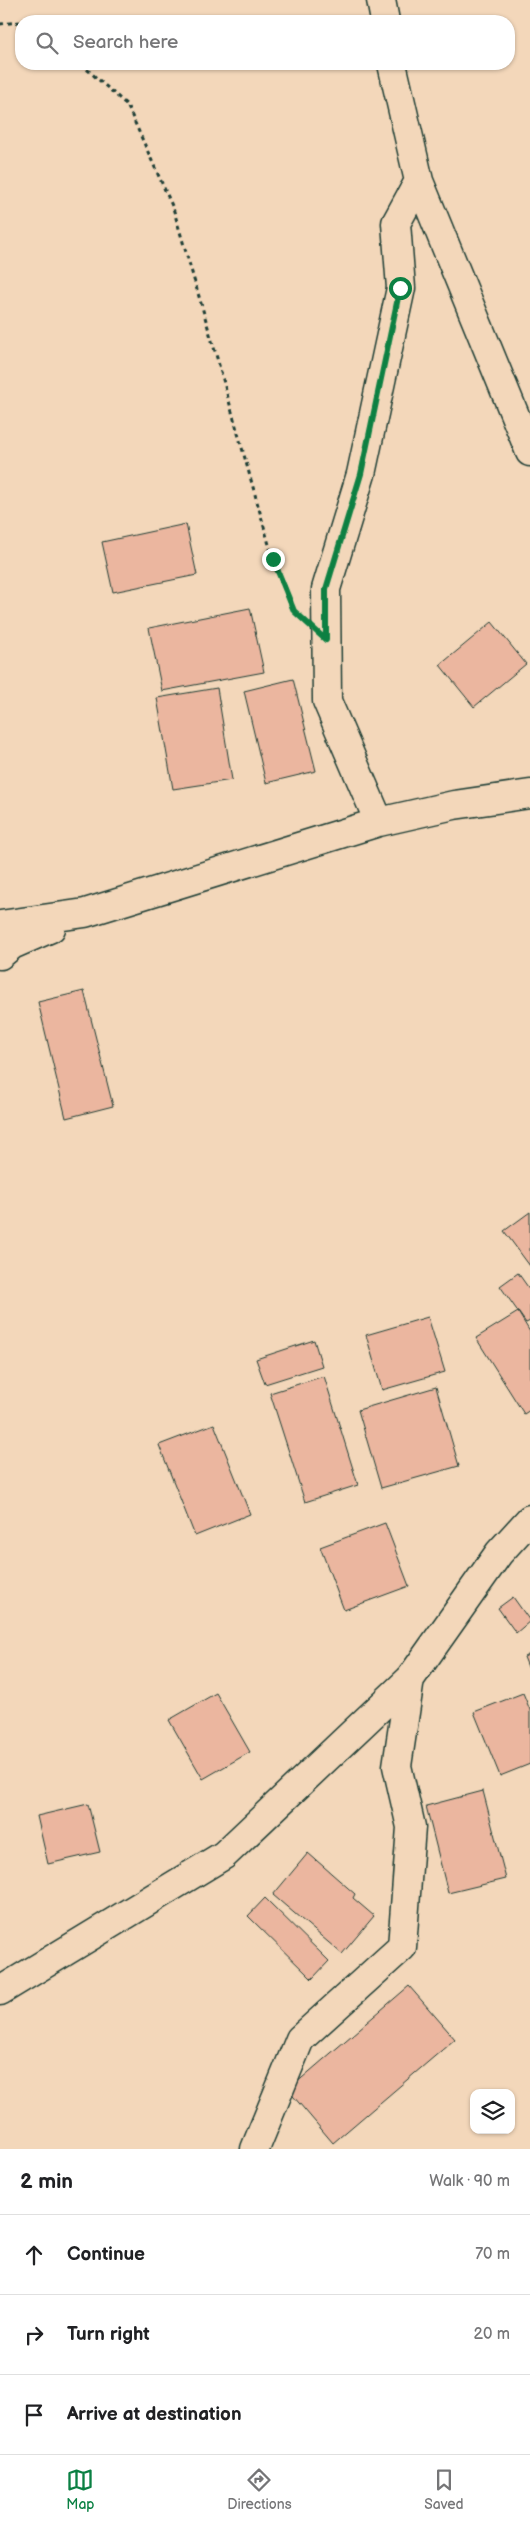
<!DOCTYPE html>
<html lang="en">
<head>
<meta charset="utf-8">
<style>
	:root { --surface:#fff; --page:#f6f6f6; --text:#202124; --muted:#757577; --line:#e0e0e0; --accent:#0b8043 }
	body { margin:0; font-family:"Balsamiq Sans",sans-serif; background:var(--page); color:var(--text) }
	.controls { position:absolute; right:15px; bottom:15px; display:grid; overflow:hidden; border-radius:10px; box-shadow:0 1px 4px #0004 }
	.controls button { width:45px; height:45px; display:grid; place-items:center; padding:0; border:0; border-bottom:1px solid var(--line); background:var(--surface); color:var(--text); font:25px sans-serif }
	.stop { position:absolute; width:15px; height:15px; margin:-11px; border:4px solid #0b8043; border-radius:50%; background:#fff }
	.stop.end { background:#0b8043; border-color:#fff; box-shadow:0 1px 5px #0008 }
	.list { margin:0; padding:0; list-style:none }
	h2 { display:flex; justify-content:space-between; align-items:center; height:65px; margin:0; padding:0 20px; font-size:21px }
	h2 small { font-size:16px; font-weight:400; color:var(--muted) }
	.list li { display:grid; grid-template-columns:32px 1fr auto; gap:15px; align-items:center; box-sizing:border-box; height:80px; padding:0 20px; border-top:1px solid var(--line) }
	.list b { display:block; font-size:19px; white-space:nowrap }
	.list em { font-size:16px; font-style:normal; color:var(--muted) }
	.icon { flex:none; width:28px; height:28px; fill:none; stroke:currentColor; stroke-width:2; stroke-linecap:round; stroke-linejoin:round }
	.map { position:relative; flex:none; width:530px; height:2149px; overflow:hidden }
	.search { position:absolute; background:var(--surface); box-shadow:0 1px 4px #0004; left:15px; right:15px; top:15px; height:55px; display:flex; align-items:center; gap:12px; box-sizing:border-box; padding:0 18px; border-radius:20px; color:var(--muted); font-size:19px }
	.sheet { height:305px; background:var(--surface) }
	nav { display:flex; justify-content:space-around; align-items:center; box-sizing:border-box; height:70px; border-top:1px solid var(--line); background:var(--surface); font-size:14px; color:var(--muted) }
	nav a { display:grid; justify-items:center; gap:2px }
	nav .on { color:var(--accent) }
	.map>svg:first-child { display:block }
</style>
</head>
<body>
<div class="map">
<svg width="530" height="2149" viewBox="0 0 530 2149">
	<rect width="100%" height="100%" fill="#f3d7ba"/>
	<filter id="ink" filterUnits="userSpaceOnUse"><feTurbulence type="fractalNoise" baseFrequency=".02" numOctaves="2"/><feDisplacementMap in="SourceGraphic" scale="10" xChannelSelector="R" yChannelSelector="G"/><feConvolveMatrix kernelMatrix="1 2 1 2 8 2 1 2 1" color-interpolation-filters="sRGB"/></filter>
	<g filter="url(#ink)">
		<path fill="#ebb69f" stroke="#1f3d34" d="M186,524L197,575L113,592L102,542Z
			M250,608L264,672L162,691L149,628Z
			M492,622L526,664L474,707L440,665Z
			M293,679L316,771L266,783L244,691Z
			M217,688L232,780L173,789L157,698Z
			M84,991L113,1106L66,1118L38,1002Z
			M530,1212V1266L504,1231Z
			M518,1273L530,1290V1321L526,1323L500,1286Z
			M518,1312L530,1332V1410L524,1414L476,1338Z
			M428,1317L445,1372L382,1390L366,1335Z
			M314,1340L322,1366L265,1384L256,1359Z
			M324,1376L358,1485L305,1502L270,1393Z
			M436,1387L459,1466L381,1488L358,1410Z
			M214,1424L250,1514L195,1536L159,1445Z
			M385,1523L409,1586L344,1610L320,1547Z
			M513,1597L530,1621L516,1633L498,1608Z
			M530,1654V1672L524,1657Z
			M216,1693L250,1752L203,1779L169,1720Z
			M523,1693L530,1710V1764L500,1776L474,1712Z
			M483,1791L506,1879L448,1893L426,1806Z
			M88,1804L100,1852L48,1864L37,1816Z
			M308,1853L355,1894L353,1898L374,1916L342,1954L273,1895Z
			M265,1898L329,1961L312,1979L248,1916Z
			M409,1986L455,2039L333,2143L288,2090Z"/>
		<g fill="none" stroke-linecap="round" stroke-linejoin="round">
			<defs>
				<path id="minor" d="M381,0L385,21
					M392,64L419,181L530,452
					M379,822L327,701L326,589L361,474L401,288L396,223L419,181
					M0,925L85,913L379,822L454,805L530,794
					M0,955L12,945L51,928
					M0,1991L224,1855L410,1679L499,1553L530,1519
					M255,2149L300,2039L402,1947L411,1827L397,1766L410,1679"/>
			</defs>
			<use href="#minor" stroke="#1f3d34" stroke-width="31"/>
			<path stroke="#1f3d34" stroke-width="3" stroke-dasharray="4 4" stroke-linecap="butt" d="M0,24L21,22
				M81,64L127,105L173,208L217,358L273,559L293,609"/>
			<use href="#minor" stroke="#f3d7ba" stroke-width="28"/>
		</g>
	</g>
	<g fill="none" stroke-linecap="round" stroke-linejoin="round" filter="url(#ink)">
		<path stroke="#0b8043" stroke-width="6" d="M273,559L294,611L326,640V589L361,474L400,288"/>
	</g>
</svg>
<div class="controls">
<button><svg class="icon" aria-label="layers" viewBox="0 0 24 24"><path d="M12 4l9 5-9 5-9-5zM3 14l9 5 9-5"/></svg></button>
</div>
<div class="stop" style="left:400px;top:288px"></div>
<div class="stop end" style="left:273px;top:559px"></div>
<div class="search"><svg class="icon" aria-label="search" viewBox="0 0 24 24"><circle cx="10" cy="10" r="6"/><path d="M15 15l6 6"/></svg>Search here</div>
</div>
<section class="sheet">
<h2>2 min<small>Walk · 90 m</small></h2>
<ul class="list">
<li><svg class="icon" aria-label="ahead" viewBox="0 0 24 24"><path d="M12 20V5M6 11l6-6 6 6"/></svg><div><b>Continue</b></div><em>70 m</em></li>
<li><svg class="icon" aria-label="right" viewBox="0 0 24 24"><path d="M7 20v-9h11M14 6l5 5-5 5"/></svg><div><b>Turn right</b></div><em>20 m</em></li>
<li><svg class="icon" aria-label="arrive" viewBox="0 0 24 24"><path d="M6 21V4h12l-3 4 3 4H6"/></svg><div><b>Arrive at destination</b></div></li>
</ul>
</section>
<nav>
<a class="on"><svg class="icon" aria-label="map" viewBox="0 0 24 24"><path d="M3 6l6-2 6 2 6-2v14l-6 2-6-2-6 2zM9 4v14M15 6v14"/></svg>Map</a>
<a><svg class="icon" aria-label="directions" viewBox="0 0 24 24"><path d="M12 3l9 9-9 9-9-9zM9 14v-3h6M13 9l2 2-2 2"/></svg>Directions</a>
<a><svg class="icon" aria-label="saved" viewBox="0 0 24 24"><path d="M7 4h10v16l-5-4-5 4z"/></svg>Saved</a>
</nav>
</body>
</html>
